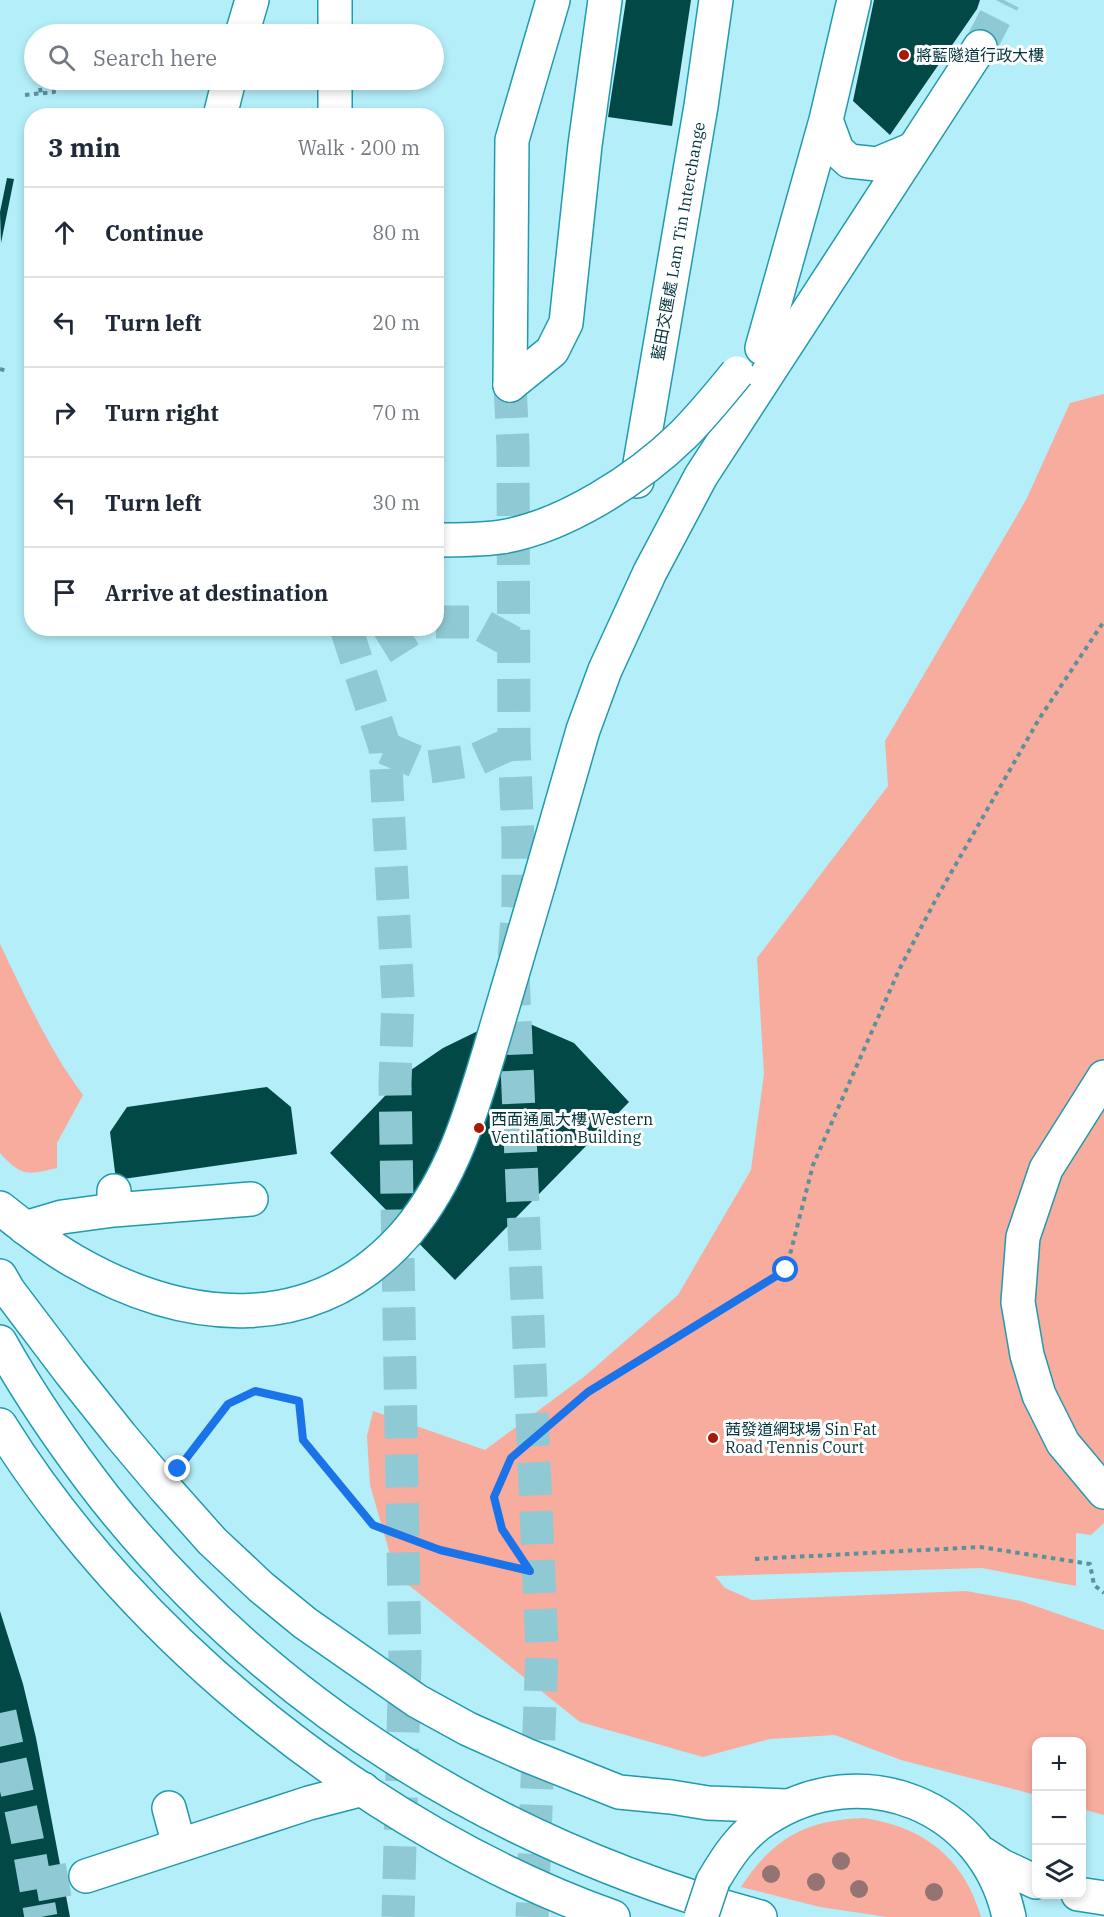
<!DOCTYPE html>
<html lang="en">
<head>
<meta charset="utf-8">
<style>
	:root { --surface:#fff; --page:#f6f6f7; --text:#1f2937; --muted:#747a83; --line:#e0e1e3 }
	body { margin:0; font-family:"IBM Plex Serif","Noto Sans TC",serif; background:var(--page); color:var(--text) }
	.controls { position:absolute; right:18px; bottom:18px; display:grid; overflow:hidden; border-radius:12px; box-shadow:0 3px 9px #0003 }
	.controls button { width:54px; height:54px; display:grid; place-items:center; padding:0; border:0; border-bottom:2px solid var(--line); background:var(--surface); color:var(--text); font:30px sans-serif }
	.stop { position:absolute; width:18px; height:18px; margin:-14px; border:4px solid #1a73e8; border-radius:50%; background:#fff }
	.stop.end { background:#1a73e8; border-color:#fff; box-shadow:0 2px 6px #0008 }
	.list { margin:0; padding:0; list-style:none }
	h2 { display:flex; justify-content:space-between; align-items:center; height:78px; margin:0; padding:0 24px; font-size:26px }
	h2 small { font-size:20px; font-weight:400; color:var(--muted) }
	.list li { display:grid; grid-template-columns:39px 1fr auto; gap:18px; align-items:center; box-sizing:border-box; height:90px; padding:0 24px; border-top:2px solid var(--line) }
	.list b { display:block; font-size:22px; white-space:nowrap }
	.list em { font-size:20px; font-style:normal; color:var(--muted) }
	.icon { flex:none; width:33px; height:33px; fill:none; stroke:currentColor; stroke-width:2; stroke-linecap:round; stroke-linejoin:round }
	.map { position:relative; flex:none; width:1104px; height:1917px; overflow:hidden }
	.search { position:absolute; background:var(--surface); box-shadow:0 3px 9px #0003; left:24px; top:24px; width:420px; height:66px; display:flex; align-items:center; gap:15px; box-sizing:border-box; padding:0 21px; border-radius:33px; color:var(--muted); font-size:22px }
	.panel { position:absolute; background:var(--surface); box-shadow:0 3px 9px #0003; left:24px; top:108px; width:420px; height:528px; border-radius:24px }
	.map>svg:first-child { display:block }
</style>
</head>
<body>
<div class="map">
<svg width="1104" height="1917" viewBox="0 0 1104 1917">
	<rect width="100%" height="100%" fill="#b3eef9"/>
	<path fill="#f7ac9e" d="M1104,394V1523L1091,1535L1076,1533V1586L982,1568L715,1576L725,1588L752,1600L966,1591L1021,1601L1104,1630V1815L1082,1809V1742H1036V1795L901,1760L835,1735L770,1739L703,1757L580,1722L396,1575L370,1485L367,1436L373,1411L485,1450L585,1376L678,1295L751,1170L764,1074L757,958L888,786L885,741L1026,500L1070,403Z
		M0,944C25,996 48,1048 83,1095L57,1143V1168C27,1175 22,1177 0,1153Z
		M864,1818C924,1827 964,1858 981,1917H887L820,1907L741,1887C773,1838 806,1820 864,1818Z"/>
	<path fill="#024846" d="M626,0H691L672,126L608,117Z
		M874,0H980L977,9L890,135L853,101Z
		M7,178L14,179L1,243L0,212Z
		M530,1024L574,1043L629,1102L455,1280L330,1153L408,1072L443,1048L484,1028Z
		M267,1087L291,1107L297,1154L116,1180L110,1132L127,1107Z
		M0,1611L23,1684L36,1738L70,1917H0Z"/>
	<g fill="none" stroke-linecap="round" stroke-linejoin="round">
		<path stroke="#8fc9d3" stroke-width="33" stroke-dasharray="33 16" stroke-linecap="butt" d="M436,622H476L514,643
			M382,648L414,628
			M385,748L429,767L475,760L514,742
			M36,1885L86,1876"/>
		<path stroke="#8fc9d3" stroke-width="33" stroke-dasharray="33 16" stroke-linecap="butt" d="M980,47L1004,0
			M510,385L513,446L514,742L518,839V904L513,973L542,1650L532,1917
			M346,628L385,748L398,998L395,1084L405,1662L398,1917
			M0,1713L27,1838L41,1917"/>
		<defs>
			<path id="minor" d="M826,120L837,150L849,161L877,164L913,149
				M762,348L826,120L854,0
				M510,385L552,351L566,323L585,145L605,0
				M637,481L701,106L716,0
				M1104,1077L1046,1169L1023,1237L1018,1302L1027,1355L1039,1395L1063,1443L1104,1492
				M114,1210L251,1199
				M25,1228L62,1217L114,1210V1191
				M169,1808L179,1845
				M86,1876L309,1803L363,1789"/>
			<path id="major" d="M982,1853L1002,1866L1036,1882
				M713,1881C727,1857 742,1834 766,1819C862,1756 985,1805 1009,1917
				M1078,1894L1104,1898"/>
			<path id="highway" d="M335,0V34
				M242,34L252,0
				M220,116L229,80
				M335,116V80
				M510,385L512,140L553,0
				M539,883L583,730L605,670L650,572L701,476L980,47
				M0,1208C24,1227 48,1246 74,1261C187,1326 316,1338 408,1231
				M0,1276L8,1290L70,1372L121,1436L164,1487L212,1541L261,1587L305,1623L417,1701L468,1729L526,1755L619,1792L671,1797L708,1803L787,1806
				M0,1342C30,1396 66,1448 104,1497C272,1708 501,1847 760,1917
				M0,1425C134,1641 374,1832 613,1917"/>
		</defs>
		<use href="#minor" stroke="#219aae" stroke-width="36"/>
		<use href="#major" stroke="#219aae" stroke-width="36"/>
		<use href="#highway" stroke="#219aae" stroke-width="36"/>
		<path stroke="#5a919b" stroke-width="4" stroke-dasharray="4.5 4.5" stroke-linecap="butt" d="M40,88L41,94
			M25,95L54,92L52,80
			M0,369L6,371
			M184,1462L228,1404L255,1391L299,1401L303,1440L373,1525L439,1550L529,1571
			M755,1559L980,1547L1090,1564L1094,1585L1104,1593
			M530,1571L502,1529L494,1497L511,1458L588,1392L786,1270L813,1165L899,970L936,899L1039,719L1104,621"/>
		<use href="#minor" stroke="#fff" stroke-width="33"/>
		<use href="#major" stroke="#fff" stroke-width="33"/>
		<use href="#highway" stroke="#fff" stroke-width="33"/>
		<defs>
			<path id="major-bridge" d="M701,1917L713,1881"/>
			<path id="highway-bridge" d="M436,540C458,540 479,540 501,537C564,527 638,479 683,435C702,416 720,394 737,373
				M408,1231C455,1174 473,1106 494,1036C509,985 524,934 539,883"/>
		</defs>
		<use href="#major-bridge" stroke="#219aae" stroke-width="36" stroke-linecap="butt"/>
		<use href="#highway-bridge" stroke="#219aae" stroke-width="36" stroke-linecap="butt"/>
		<use href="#major-bridge" stroke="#fff" stroke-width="33"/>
		<use href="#highway-bridge" stroke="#fff" stroke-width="33"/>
	</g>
	<g fill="#937472">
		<circle cx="841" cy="1861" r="9"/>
		<circle cx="771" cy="1874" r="9"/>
		<circle cx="816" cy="1882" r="9"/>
		<circle cx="859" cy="1889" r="9"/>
		<circle cx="934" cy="1892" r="9"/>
	</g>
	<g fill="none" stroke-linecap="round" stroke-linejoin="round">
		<path stroke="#1a73e8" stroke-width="8" d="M178,1469L228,1404L255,1391L299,1401L303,1440L373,1525L440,1550L530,1571L502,1529L494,1497L511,1458L588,1392L786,1270"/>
	</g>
	<g fill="#a91802" stroke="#fff" stroke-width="2">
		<circle cx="904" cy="55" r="6"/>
		<circle cx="479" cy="1128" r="6"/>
		<circle cx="713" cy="1438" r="6"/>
	</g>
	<g text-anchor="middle" stroke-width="6" stroke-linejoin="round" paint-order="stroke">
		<g font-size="16" fill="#00333b" stroke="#fff" text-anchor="start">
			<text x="916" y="61">將藍隧道行政大樓</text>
			<text x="491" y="1125">西面通風大樓 Western<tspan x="491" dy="18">Ventilation Building</tspan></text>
			<text x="725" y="1435">茜發道網球場 Sin Fat<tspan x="725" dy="18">Road Tennis Court</tspan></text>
		</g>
		<g font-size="16" fill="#00333b" stroke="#fff">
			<text transform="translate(678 241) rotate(-80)" y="6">藍田交匯處 Lam Tin Interchange</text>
		</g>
	</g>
</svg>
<div class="controls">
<button>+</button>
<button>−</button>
<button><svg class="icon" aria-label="layers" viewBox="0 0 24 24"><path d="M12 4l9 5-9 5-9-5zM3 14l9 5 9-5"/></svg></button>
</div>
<div class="stop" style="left:786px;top:1270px"></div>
<div class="stop end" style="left:178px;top:1469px"></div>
<div class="search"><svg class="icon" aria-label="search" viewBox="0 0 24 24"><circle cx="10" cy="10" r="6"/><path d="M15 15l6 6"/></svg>Search here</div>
<section class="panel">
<h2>3 min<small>Walk · 200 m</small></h2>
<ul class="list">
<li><svg class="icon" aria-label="ahead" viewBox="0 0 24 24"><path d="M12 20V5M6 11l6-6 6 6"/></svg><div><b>Continue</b></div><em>80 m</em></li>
<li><svg class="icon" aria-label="left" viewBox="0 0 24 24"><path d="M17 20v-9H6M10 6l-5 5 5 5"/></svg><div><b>Turn left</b></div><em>20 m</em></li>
<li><svg class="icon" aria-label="right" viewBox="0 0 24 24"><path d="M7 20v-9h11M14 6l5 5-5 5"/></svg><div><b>Turn right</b></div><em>70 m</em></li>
<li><svg class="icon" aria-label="left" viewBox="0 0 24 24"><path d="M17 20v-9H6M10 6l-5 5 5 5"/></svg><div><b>Turn left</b></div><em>30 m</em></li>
<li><svg class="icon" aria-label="arrive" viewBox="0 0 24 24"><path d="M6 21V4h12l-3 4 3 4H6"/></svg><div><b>Arrive at destination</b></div></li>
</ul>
</section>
</div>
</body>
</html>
